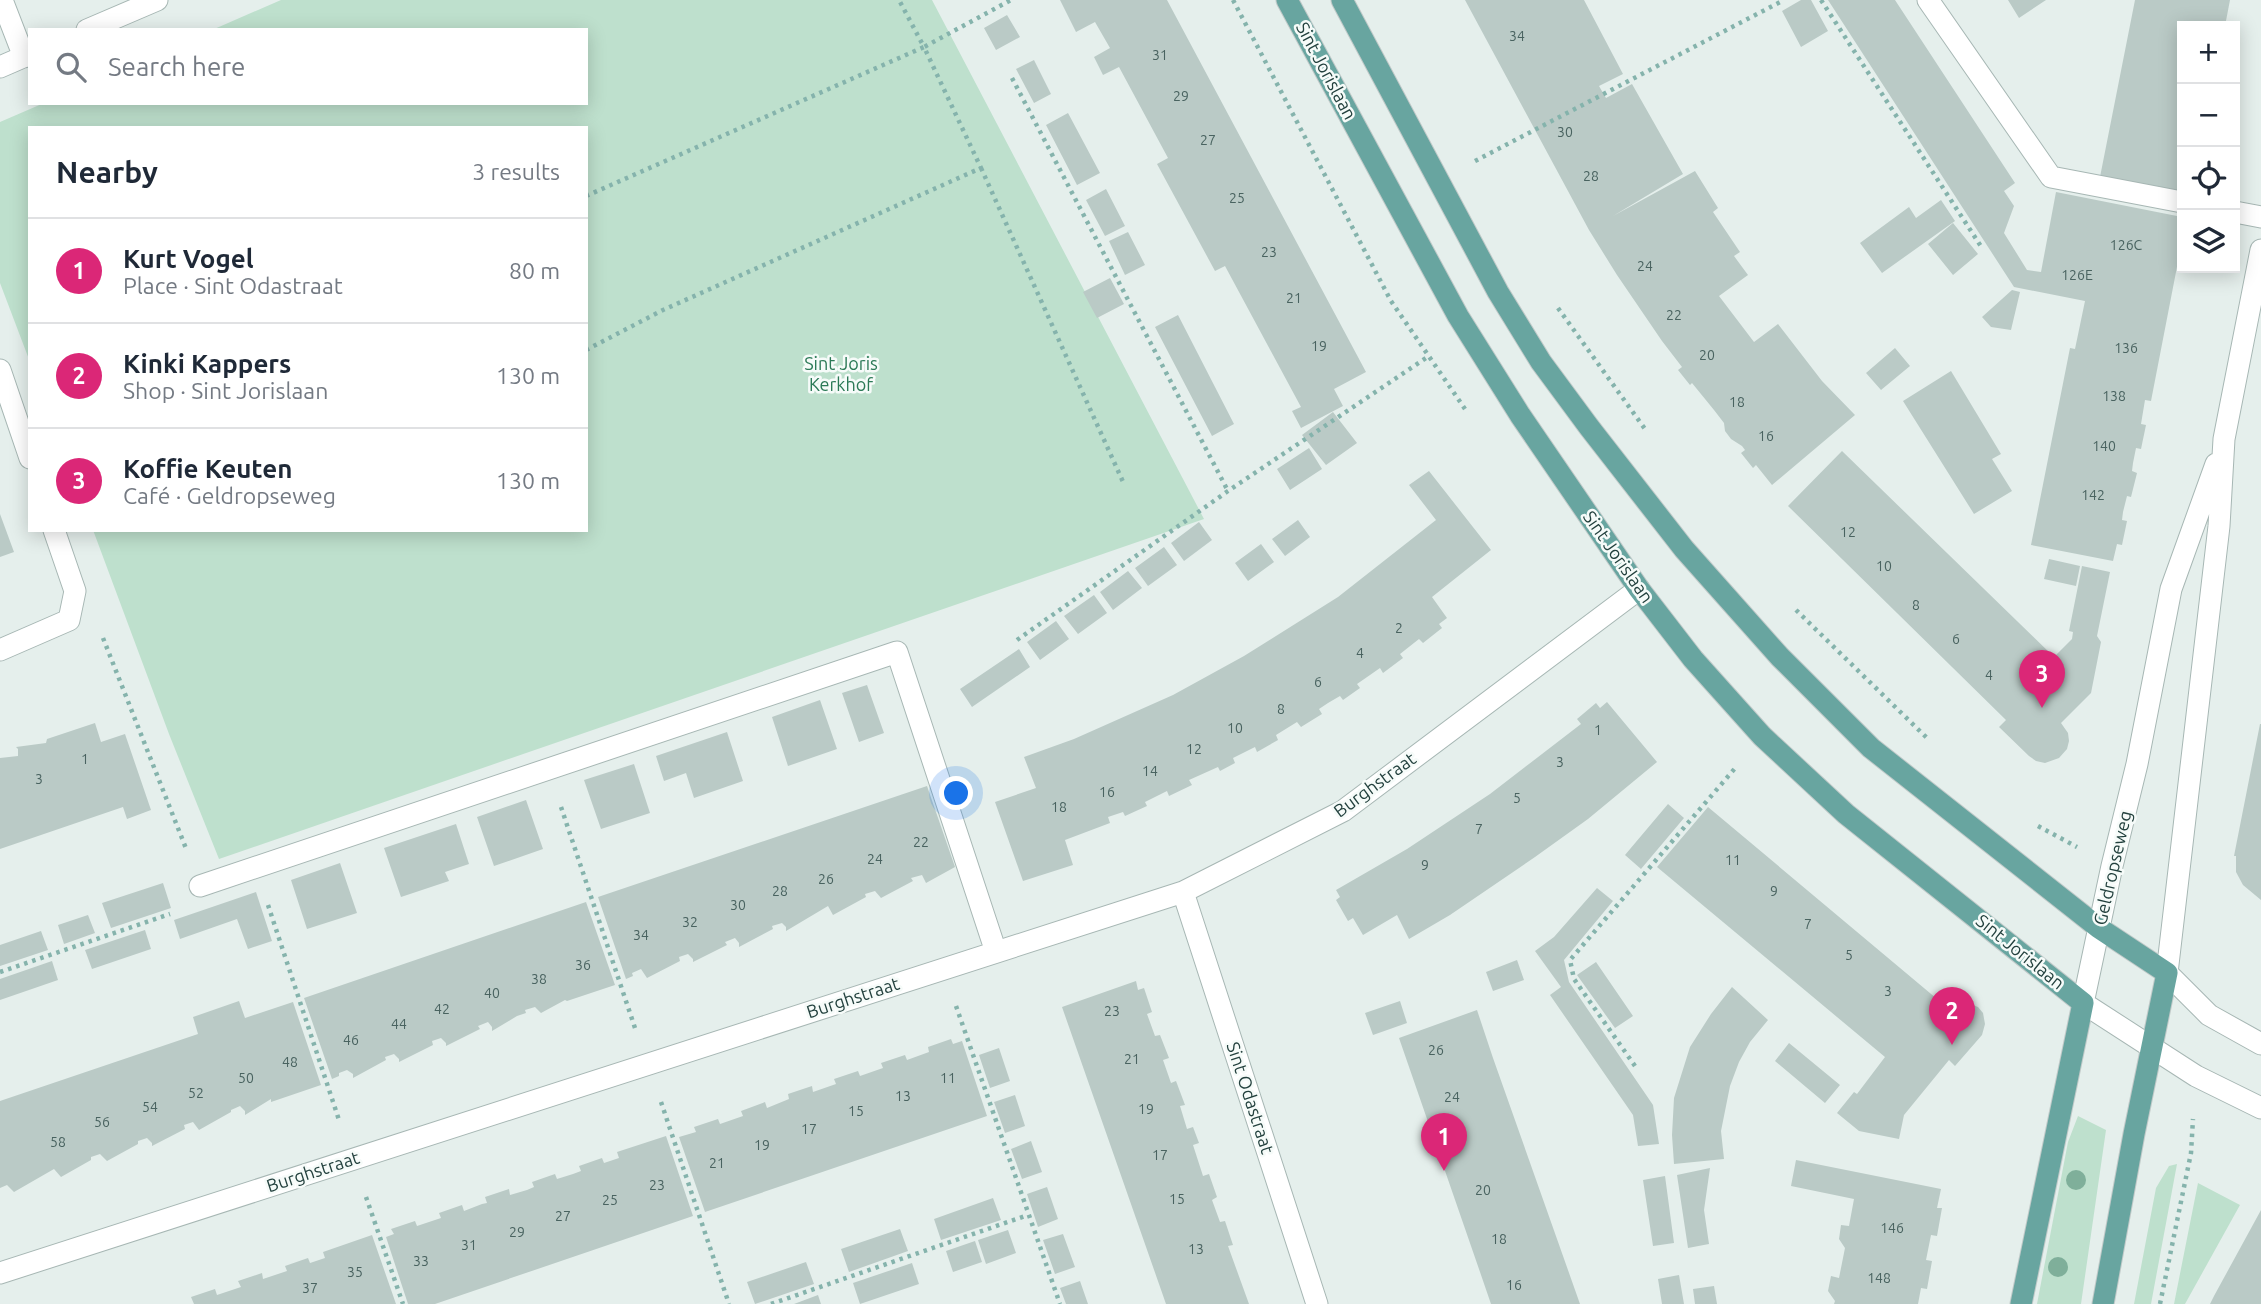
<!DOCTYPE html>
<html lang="en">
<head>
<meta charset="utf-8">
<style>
	:root { --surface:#fff; --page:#f6f6f7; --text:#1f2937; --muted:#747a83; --line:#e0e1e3; --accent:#db2777 }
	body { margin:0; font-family:Ubuntu,sans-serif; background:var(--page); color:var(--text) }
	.controls { position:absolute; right:21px; top:21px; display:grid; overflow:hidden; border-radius:0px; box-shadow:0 4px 18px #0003 }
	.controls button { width:63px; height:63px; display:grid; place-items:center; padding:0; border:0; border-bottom:2px solid var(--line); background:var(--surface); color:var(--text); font:35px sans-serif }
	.you { position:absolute; left:957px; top:794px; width:24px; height:24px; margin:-18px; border:5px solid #fff; border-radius:50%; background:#1a73e8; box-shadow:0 0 0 10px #1a73e833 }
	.badge { display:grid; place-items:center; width:46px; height:46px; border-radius:50%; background:var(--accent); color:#fff; font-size:23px; font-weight:700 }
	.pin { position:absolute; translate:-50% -58px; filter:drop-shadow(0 2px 4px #0008) }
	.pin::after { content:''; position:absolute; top:37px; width:24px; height:21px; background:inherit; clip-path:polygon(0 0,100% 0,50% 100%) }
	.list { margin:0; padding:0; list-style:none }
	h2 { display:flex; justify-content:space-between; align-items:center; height:91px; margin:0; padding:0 28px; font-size:30px }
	h2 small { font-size:23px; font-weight:400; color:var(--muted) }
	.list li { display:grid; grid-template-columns:46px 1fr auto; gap:21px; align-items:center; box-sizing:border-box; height:105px; padding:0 28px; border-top:2px solid var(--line) }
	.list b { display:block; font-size:26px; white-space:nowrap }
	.list p { margin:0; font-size:23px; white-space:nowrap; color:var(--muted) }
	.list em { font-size:23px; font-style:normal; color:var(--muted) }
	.icon { flex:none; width:38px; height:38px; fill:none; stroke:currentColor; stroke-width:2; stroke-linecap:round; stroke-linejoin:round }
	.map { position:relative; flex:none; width:2261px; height:1304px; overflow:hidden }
	.search { position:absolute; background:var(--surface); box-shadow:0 4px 18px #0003; left:28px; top:28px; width:560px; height:77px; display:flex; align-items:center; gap:18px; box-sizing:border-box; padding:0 24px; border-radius:0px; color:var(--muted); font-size:26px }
	.panel { position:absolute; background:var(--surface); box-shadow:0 4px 18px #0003; left:28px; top:126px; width:560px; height:406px; border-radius:0px }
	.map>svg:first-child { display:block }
</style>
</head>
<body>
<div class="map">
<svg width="2261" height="1304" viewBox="0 0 2261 1304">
	<rect width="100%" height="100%" fill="#e5efec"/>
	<path fill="#bee0cd" d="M281,0H932L1204,519L219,859L169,734L93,530H586V128H30V362L0,283V122L44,103H586V30H212Z
		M2078,1116L2106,1130L2081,1304H2037L2068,1142Z
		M2177,1164L2151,1304H2134L2156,1188L2169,1166Z
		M2198,1183L2240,1205L2185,1304H2174Z"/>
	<path fill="#bacac6" d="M1060,0H1167L1366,372L1334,389L1343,406L1301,428L1292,411L1301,407L1225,266L1215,271L1157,164L1168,158L1119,67L1103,75L1094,57L1110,48L1095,22L1076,32Z
		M1465,0H1584L1623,74L1599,86L1606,98L1632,84L1683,174L1613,216L1695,171L1718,208L1713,212L1740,252L1734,256L1748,275L1719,296L1754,342L1778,324L1822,381L1855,415L1772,485L1756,465L1753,468L1741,453L1745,450L1742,446L1731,439L1725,431L1724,423L1714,410L1692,383L1690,385L1678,370L1682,367L1662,341L1617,275L1589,230Z
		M1801,0H1811L1828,31L1801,47L1782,11Z
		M1828,0H1895L2015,183L2004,191L2014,206L2004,233L2027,270L2041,272L2056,192L2182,217V241L2151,401L2145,400L2141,424L2146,425L2141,449L2136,448L2133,463L2132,471L2137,473L2131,497L2127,496L2123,512L2122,520L2127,521L2122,545L2117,544L2113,561L2031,545L2070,348L2075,349L2085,301L2014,287Z
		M2008,0H2046L2019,18Z
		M2135,0H2230L2225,26H2182V193L2100,177Z
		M1007,15L1020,37L996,50L984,28Z
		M1034,60L1051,94L1034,103L1016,69Z
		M1068,113L1100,173L1077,185L1046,125Z
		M1106,189L1125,226L1105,236L1086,200Z
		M1941,200L1955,221L1882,273L1860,243L1909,207L1916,218Z
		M1953,223L1978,254L1953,275L1928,244Z
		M1128,232L1145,265L1125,275L1109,241Z
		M1110,278L1124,304L1097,318L1083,292Z
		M2012,290L2020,292L2011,330L1991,327L1982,317Z
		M1178,315L1234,424L1212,436L1155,327Z
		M1895,348L1910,366L1881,390L1866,373Z
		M1951,371L2001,454L1992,459L2012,491L1974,514L1903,401Z
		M1333,412L1357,443L1326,465L1302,435Z
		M1309,448L1322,469L1290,490L1277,469Z
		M1842,451L2054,657L2072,639L2073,632L2069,631L2082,566L2110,572L2097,636L2101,642L2091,693L2061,723L2068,733L2069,741L2067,749L2059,758L2045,763L2036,761L2029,756L1999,727L2006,720L1788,506Z
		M1429,471L1491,550L1432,597L1447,618L1439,624L1442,628L1423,643L1419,639L1400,654L1403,658L1383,673L1380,668L1370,675L1357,684L1360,688L1343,700L1340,696L1328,703L1319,709L1322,714L1301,727L1297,722L1276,735L1278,740L1257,752L1255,747L1233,758L1235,763L1220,771L1218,767L1189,780L1192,785L1169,796L1167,791L1145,802L1147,806L1125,816L1123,812L1108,817L1110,823L1065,840L1073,865L1023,881L995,802L1036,788L1024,757L1074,739L1173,695L1244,656L1338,597L1436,520L1409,485Z
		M0,514L14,552L0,557Z
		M1298,520L1310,537L1285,556L1272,539Z
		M1199,522L1212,540L1184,561L1171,543Z
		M1261,544L1274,562L1248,581L1235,563Z
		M1164,547L1177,565L1148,586L1135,568Z
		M2049,559L2080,566L2076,586L2044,579Z
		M1128,571L1142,588L1113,610L1100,592Z
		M1094,595L1107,613L1078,634L1064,616Z
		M1056,621L1069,639L1040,660L1027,642Z
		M1019,649L1030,667L972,707L960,689Z
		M867,685L884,733L859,742L842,693Z
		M820,700L837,749L788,766L772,717Z
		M1607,702L1657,762L1588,819L1535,857L1450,915L1409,939L1397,915L1363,935L1353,918L1348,921L1336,900L1340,897L1336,890L1407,849L1490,794L1581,724L1577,719L1596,703L1600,708Z
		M95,723L101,742L125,734L151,810L127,819L123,807L0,849V758L18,756V749L16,747L46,743L47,739Z
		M2260,724H2261V900L2243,885L2236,872V856H2234Z
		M727,732L743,781L694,798L686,773L664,781L656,756Z
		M634,764L650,813L601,829L584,780Z
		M927,786L955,867L926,883L922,875L911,878L913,881L881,898L875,891L865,894L866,897L833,915L828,906L786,931V927L782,923L772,926L773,929L739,947V943L735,938L725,942L727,945L693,962V959L688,954L679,957L680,961L647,978L641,969L632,973L633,976L626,979L598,897Z
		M526,800L543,849L494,866L477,817Z
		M1668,804L1684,818L1641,869L1625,855Z
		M1708,807L1949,1009L1955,1004L1967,1003L1978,1007L1983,1013L1985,1024L1982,1035L1955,1066L1949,1060L1904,1115L1899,1139L1859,1131L1837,1113L1854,1092L1857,1094L1885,1057L1657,867Z
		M456,824L469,864L445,872L449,881L401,897L384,848Z
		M340,863L357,913L307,929L291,880Z
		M163,883L171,908L111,928L102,903Z
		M1597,888L1613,901L1564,960L1569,982L1653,1105L1659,1144L1638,1146L1633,1115L1550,995L1561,987L1535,951L1554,937Z
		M256,892L272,941L248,949L237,919L180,939L174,920Z
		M586,902L615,985L567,1001L565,1000L541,1013L535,1007L525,1010L526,1013L517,1016L492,1031V1027L488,1022L478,1026L480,1029L446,1046V1043L441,1038L432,1041L433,1045L399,1062V1059L394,1054L385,1057L386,1060L353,1078V1074L347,1070L339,1073V1076L332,1079L304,998Z
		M88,915L95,933L64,944L58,925Z
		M145,930L151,949L92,969L85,950Z
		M41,931L48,950L0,966V945Z
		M1517,960L1524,980L1493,991L1486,972Z
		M52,961L58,980L0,1000V979Z
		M1596,962L1633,1016L1615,1028L1577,975Z
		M1136,981L1138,990L1144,988L1152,1012L1147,1014L1155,1036L1160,1035L1169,1058L1163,1060L1171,1083L1176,1081L1185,1105L1180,1106L1187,1129L1193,1127L1199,1143L1193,1145L1203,1176L1209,1174L1217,1197L1212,1200L1220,1222L1225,1221L1233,1245L1228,1246L1249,1304H1166L1062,1007Z
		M1732,987L1768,1020L1750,1042L1739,1062L1730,1086L1721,1131L1724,1159L1674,1164L1672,1135L1674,1098L1690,1047L1711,1014Z
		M239,1001L245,1018L293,1002L321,1085L274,1101L271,1102V1099L245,1115V1111L240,1106L231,1110V1112L199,1130L193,1122L184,1125L185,1129L152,1146V1143L147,1138L138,1141V1144L107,1161L100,1154L91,1157V1160L61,1177L54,1169L14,1192L7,1185L0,1188V1101L198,1034L193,1017Z
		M1400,1001L1407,1023L1373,1035L1365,1013Z
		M1477,1010L1493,1058L1580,1304H1491L1480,1272L1399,1038Z
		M951,1039L953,1044L962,1041L987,1116L705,1212L679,1137L696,1132L694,1127L718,1119L720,1124L743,1116L741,1111L765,1102L767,1108L789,1099L788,1094L812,1086L813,1092L836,1084L834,1079L858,1071L860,1076L883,1068L881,1063L905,1055L907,1060L929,1052L928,1047Z
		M1789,1043L1840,1085L1825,1103L1775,1061Z
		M999,1048L1010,1081L990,1088L979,1055Z
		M1015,1095L1025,1126L1005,1133L994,1102Z
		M666,1136L693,1216L435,1304H408L386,1237L394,1234L391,1229L415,1221L417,1226L441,1218L439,1213L462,1205L464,1211L482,1204L487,1203L485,1197L509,1189L510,1195L527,1190L534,1187L532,1182L555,1174L557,1179L573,1174L581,1171L579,1166L602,1158L604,1163L619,1158L617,1152Z
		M1031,1141L1042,1172L1022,1179L1011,1149Z
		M1796,1160L1941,1189L1937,1208H1942L1937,1236L1931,1235L1926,1260L1932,1261L1927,1289L1921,1288L1918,1304H1834L1835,1301L1828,1291L1831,1276L1839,1278L1845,1248L1839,1239L1841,1225L1849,1226L1854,1199L1791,1186Z
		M1710,1168L1704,1210L1709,1244L1688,1248L1677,1175Z
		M1665,1176L1674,1243L1653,1246L1643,1180Z
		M1047,1187L1058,1219L1038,1227L1027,1194Z
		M993,1198L1001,1220L941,1240L934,1219Z
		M2261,1210V1304H2210L2214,1296Z
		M900,1229L908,1251L849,1272L841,1249Z
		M1008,1230L1016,1253L986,1264L978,1240Z
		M1063,1234L1075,1267L1055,1274L1043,1240Z
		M372,1235L396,1304H194L191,1297L215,1289L217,1295L241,1287L238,1281L262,1273L263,1279L287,1271L285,1266L308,1258L310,1263L325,1258L323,1252Z
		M975,1241L982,1262L953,1272L946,1251Z
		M806,1262L814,1284L755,1304L747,1282Z
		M912,1263L919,1284L860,1304L853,1283Z
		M1679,1275L1684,1304H1662L1658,1279Z
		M1080,1281L1088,1304H1066L1060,1288Z
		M1714,1286L1717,1304H1695L1693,1289Z
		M818,1295L821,1304H794Z"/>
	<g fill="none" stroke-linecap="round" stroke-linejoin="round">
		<defs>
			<path id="minor" d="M2,0L24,57
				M1928,0L2051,177L2182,202
				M87,30L157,0
				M0,67L30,54
				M2235,212L2261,217
				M2261,250L2224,439L2219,526L2167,973L2209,1015L2261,1044
				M0,370L30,458
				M2216,464L2171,589L2137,764L2112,866L2083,1003L2196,1076L2261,1108
				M0,650L69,620L75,591L54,530
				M200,886L897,652L996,952
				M1183,892L1317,1304
				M0,1273L1183,892L1343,811L1639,589"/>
			<path id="major" d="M1287,0L1458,316L1520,415L1639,589L1693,659L1762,736L1846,814L2083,1003L2021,1304
				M1342,0L1498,292L1541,362L1589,427L1684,549L1780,657L1871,748L2099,928L2167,973L2134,1134L2103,1304"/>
		</defs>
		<use href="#minor" stroke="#a7b7b4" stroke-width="23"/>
		<use href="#major" stroke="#c1cac9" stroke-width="23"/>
		<path stroke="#85b3ac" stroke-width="4.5" stroke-dasharray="3.5 5" stroke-linecap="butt" d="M1233,0L1391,301L1465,409
			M1821,0L1982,248
			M1012,78L1228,491
			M1475,161L1784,0
			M981,168L1124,484
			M586,196L924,47L899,0
			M1558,308L1645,429
			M586,350L663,310L981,168L924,47L1011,0
			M1796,610L1927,738
			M103,638L187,851
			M1017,640L1228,491L1429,356
			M561,807L635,1028
			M2038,826L2077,847
			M268,905L340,1123
			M0,972L170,914
			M956,1006L1060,1304
			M1635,1066L1574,979L1570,960L1737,766
			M661,1102L729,1304
			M366,1197L403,1304
			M771,1304L1028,1215
			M2160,1304L2191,1153L2193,1119"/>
		<use href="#minor" stroke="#fff" stroke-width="21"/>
		<use href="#major" stroke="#68a5a0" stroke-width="21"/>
	</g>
	<g fill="#7faf9a">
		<circle cx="2076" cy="1180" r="10"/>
		<circle cx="2058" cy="1267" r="10"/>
	</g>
	<g text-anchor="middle" stroke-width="5" stroke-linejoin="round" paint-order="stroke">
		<g font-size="14" fill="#496360">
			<text x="1517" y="41">34</text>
			<text x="1160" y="60">31</text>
			<text x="1181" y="101">29</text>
			<text x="1565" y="137">30</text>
			<text x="1208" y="145">27</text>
			<text x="1591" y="181">28</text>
			<text x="1237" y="203">25</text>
			<text x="2126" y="250">126C</text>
			<text x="1269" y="257">23</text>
			<text x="1645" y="271">24</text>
			<text x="2077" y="280">126E</text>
			<text x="1294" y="303">21</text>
			<text x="1674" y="320">22</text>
			<text x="1319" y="351">19</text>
			<text x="2126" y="353">136</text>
			<text x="1707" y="360">20</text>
			<text x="2114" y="401">138</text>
			<text x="1737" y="407">18</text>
			<text x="1766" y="441">16</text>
			<text x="2104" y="451">140</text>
			<text x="2093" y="500">142</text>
			<text x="1848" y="537">12</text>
			<text x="1884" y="571">10</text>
			<text x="1916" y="610">8</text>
			<text x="1399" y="633">2</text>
			<text x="1956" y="644">6</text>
			<text x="1360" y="658">4</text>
			<text x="1989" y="680">4</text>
			<text x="1318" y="687">6</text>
			<text x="1281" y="714">8</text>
			<text x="1235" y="733">10</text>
			<text x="1598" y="735">1</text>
			<text x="1194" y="754">12</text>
			<text x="85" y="764">1</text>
			<text x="1560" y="767">3</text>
			<text x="1150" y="776">14</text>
			<text x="39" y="784">3</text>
			<text x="1107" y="797">16</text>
			<text x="1517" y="803">5</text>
			<text x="1059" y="812">18</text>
			<text x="1479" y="834">7</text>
			<text x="921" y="847">22</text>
			<text x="875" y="864">24</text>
			<text x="1733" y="865">11</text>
			<text x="1425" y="870">9</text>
			<text x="826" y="884">26</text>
			<text x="780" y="896">28</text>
			<text x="1774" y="896">9</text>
			<text x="738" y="910">30</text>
			<text x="690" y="927">32</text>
			<text x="1808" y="929">7</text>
			<text x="641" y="940">34</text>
			<text x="1849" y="960">5</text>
			<text x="583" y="970">36</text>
			<text x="539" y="984">38</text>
			<text x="1888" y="996">3</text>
			<text x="492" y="998">40</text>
			<text x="442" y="1014">42</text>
			<text x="1112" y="1016">23</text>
			<text x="399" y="1029">44</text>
			<text x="351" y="1045">46</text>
			<text x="1436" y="1055">26</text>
			<text x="1132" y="1064">21</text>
			<text x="290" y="1067">48</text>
			<text x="246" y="1083">50</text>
			<text x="948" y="1083">11</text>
			<text x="196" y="1098">52</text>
			<text x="903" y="1101">13</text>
			<text x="1452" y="1102">24</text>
			<text x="150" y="1112">54</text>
			<text x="1146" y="1114">19</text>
			<text x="856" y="1116">15</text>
			<text x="102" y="1127">56</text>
			<text x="809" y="1134">17</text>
			<text x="58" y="1147">58</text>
			<text x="762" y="1150">19</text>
			<text x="1160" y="1160">17</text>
			<text x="717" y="1168">21</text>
			<text x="657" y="1190">23</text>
			<text x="1483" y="1195">20</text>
			<text x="1177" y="1204">15</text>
			<text x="610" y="1205">25</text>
			<text x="563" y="1221">27</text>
			<text x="1892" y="1233">146</text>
			<text x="517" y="1237">29</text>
			<text x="1499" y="1244">18</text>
			<text x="469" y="1250">31</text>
			<text x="1196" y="1254">13</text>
			<text x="421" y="1266">33</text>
			<text x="355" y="1277">35</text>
			<text x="1879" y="1283">148</text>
			<text x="1514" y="1290">16</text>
			<text x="310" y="1293">37</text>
		</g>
		<g font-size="18" fill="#23413e" stroke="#f6fbf9">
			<text transform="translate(1326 71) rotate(62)" y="6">Sint Jorislaan</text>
			<text transform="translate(1618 557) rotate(55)" y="6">Sint Jorislaan</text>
			<text transform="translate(1375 785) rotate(-36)" y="6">Burghstraat</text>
			<text transform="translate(2113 868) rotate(-77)" y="6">Geldropseweg</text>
			<text transform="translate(2020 952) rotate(39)" y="6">Sint Jorislaan</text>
			<text transform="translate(853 998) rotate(-18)" y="6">Burghstraat</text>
			<text transform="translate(1250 1098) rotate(72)" y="6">Sint Odastraat</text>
			<text transform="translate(313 1172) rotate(-18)" y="6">Burghstraat</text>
		</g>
		<g font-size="18" fill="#2c7a57" stroke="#f6fbf9">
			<text x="841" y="370">Sint Joris<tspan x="841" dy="21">Kerkhof</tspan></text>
		</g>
	</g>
</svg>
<div class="controls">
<button>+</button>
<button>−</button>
<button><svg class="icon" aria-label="locate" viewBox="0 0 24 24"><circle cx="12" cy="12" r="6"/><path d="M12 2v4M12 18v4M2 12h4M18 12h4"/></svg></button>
<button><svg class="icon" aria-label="layers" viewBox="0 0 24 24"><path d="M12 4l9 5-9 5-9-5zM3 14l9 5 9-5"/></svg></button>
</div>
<div class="you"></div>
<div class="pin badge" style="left:1444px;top:1171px">1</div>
<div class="pin badge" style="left:1952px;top:1045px">2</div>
<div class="pin badge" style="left:2042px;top:708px">3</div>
<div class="search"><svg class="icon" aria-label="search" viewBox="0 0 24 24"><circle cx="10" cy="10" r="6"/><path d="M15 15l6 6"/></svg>Search here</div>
<section class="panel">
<h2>Nearby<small>3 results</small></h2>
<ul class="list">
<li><span class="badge">1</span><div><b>Kurt Vogel</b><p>Place · Sint Odastraat</p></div><em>80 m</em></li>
<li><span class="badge">2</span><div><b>Kinki Kappers</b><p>Shop · Sint Jorislaan</p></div><em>130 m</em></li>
<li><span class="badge">3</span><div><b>Koffie Keuten</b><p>Café · Geldropseweg</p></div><em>130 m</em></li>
</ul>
</section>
</div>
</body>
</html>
